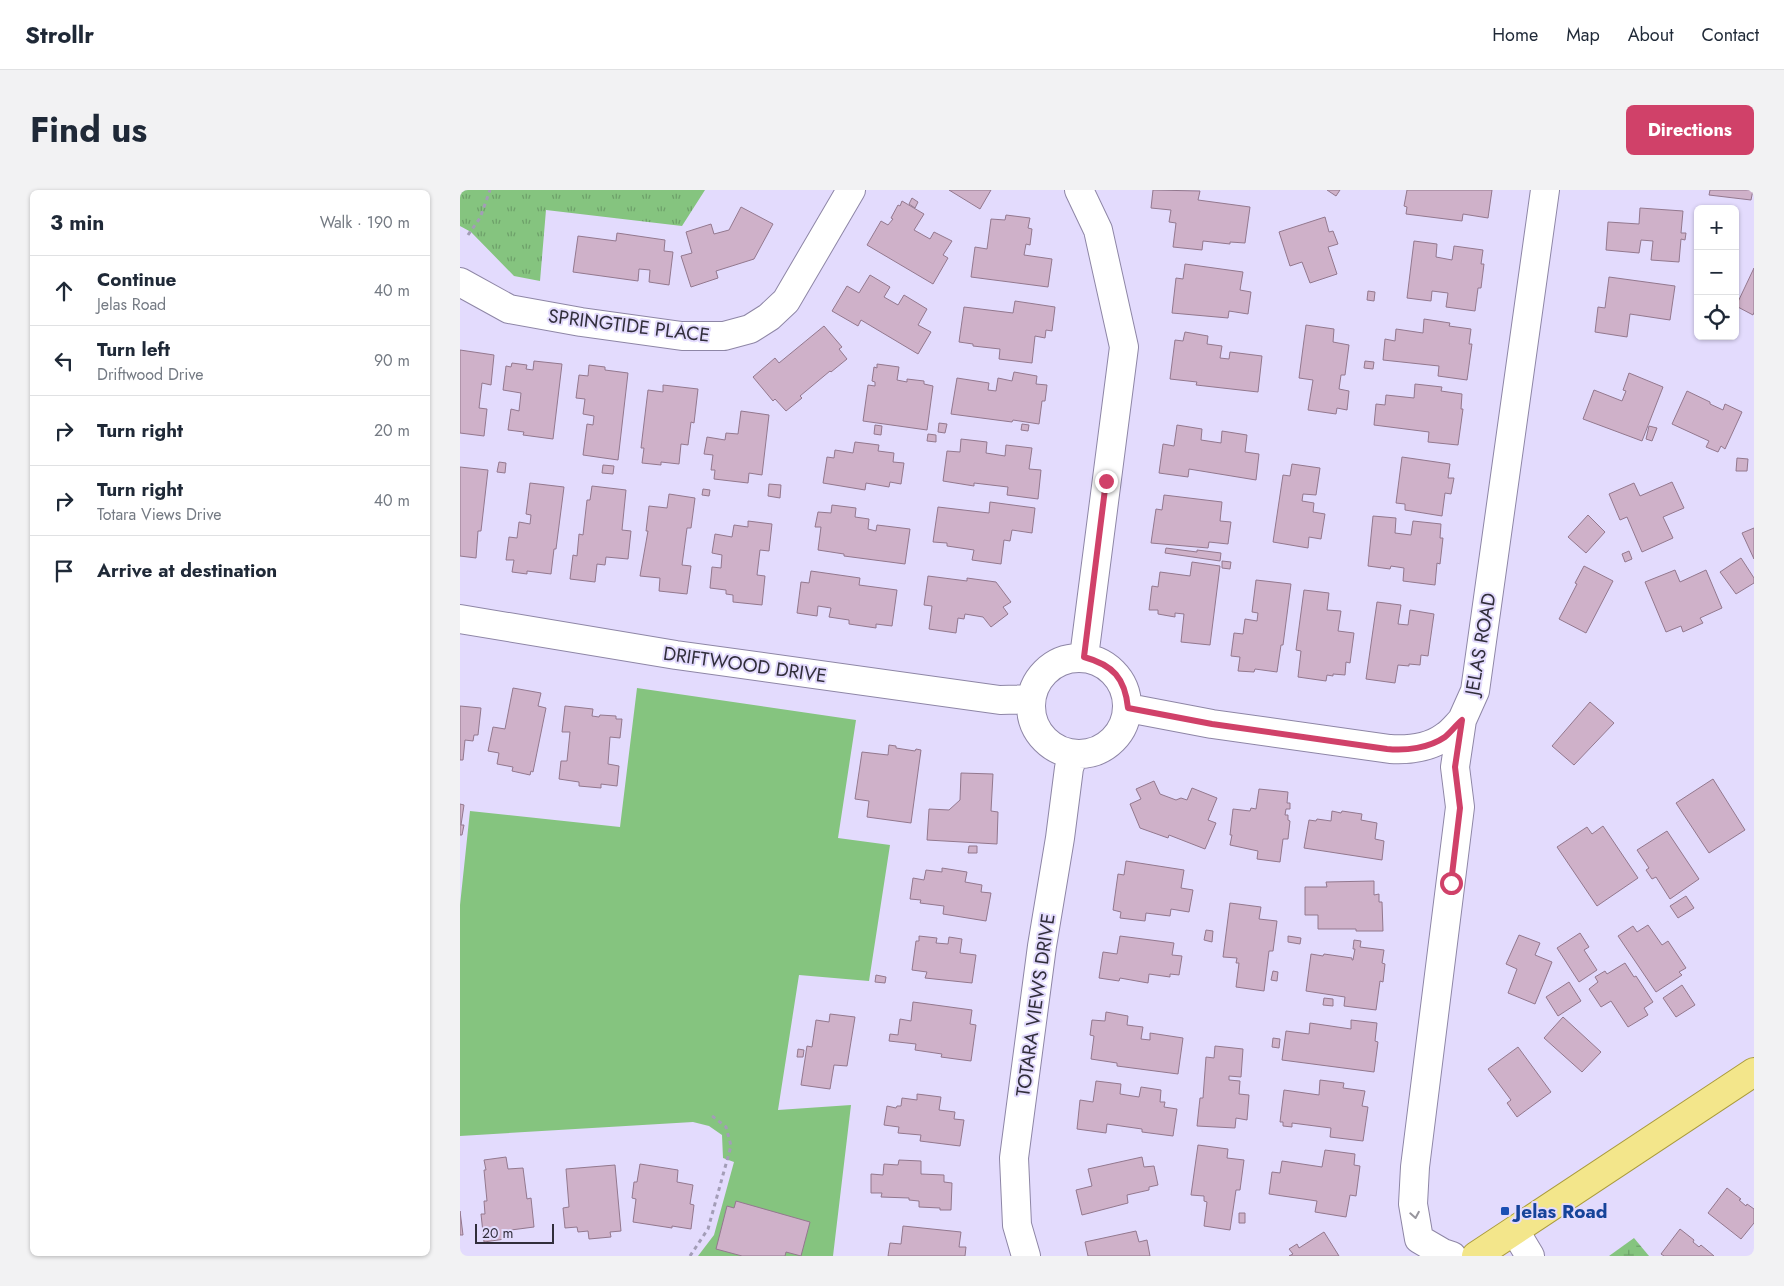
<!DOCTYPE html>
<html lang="en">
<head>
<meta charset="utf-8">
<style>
	:root { --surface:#fff; --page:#f2f2f3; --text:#1f2937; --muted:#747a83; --line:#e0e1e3; --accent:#d04169 }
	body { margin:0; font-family:Jost,sans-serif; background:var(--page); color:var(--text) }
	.controls { position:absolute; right:15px; top:15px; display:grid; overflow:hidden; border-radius:8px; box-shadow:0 1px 4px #0004 }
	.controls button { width:45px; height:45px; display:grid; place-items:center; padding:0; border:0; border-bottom:1px solid var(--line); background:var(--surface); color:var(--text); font:25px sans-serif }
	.scale { position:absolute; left:15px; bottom:12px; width:79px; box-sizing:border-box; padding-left:5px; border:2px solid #312e3b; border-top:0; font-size:14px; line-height:18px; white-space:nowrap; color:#312e3b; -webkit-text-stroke:4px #e3dbfd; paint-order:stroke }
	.stop { position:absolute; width:15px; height:15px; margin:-11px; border:4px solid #d04169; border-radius:50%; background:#fff }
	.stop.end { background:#d04169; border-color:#fff; box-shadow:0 1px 5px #0008 }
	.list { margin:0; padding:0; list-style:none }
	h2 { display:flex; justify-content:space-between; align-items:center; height:65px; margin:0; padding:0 20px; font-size:21px }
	h2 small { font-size:16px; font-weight:400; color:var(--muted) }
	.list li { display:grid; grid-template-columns:32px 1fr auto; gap:15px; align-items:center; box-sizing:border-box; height:70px; padding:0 20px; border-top:1px solid var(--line) }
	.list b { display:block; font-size:19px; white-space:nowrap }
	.list p { margin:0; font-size:16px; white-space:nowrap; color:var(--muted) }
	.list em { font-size:16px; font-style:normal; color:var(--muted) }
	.icon { flex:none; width:28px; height:28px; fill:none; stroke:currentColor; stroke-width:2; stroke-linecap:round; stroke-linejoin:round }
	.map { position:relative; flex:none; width:1294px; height:1066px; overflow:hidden; border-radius:8px }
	header { display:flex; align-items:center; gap:30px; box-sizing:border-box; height:70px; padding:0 25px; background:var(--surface); border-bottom:1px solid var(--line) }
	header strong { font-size:24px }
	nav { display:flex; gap:28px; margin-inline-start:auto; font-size:18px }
	.intro { display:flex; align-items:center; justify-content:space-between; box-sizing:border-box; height:120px; padding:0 30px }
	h1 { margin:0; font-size:35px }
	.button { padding:12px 22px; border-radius:8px; background:var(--accent); color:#fff; font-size:18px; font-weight:700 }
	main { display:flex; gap:30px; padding:0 30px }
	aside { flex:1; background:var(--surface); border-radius:8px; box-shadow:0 1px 4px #0004 }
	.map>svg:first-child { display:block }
</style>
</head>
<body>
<header>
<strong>Strollr</strong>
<nav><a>Home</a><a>Map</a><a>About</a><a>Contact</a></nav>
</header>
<div class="intro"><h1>Find us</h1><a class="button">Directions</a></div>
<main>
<aside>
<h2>3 min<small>Walk · 190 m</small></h2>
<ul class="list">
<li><svg class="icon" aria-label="ahead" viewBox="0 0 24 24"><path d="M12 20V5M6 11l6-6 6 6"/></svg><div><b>Continue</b><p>Jelas Road</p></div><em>40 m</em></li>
<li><svg class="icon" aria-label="left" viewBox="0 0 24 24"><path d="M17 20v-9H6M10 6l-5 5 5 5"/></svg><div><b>Turn left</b><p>Driftwood Drive</p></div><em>90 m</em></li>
<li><svg class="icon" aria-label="right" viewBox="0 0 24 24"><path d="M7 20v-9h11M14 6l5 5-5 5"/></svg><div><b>Turn right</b></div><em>20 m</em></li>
<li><svg class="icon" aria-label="right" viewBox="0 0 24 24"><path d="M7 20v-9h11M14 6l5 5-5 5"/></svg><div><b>Turn right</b><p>Totara Views Drive</p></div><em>40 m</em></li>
<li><svg class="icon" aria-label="arrive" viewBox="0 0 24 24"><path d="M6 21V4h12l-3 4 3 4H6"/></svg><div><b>Arrive at destination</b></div></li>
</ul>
</aside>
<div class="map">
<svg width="1294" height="1066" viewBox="0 0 1294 1066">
	<defs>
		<pattern id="wetland-marsh" width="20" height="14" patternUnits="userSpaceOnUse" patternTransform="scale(1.25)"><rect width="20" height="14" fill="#85c47f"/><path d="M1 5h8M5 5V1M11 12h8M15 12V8" fill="none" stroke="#6da069"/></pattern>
		<pattern id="park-tufts" width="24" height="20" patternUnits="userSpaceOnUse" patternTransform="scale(1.25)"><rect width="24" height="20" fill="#85c47f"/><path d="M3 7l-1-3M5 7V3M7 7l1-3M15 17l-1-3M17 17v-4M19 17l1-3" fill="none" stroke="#6da069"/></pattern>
	</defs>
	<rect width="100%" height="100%" fill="#e3dbfd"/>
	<path fill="#85c47f" d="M177,498L396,530L378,648L430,655L409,791L339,785L318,920L391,915L373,1066H238L254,1045L274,972L263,968L262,945L249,936L233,932L0,946V715L10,621L160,637Z"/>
	<path fill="url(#wetland-marsh)" d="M1174,1048L1189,1066H1149Z"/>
	<path fill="url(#park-tufts)" d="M0,0H245L222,36L86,20L80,91L54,86L11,42L0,36Z"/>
	<path fill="#cfb1c9" stroke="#93788e" d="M489,0H531L520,19Z
		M693,0L740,1L738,10L790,17L785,53L770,52V54L743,51L742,60L713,57L716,33L709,32L711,20L691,18Z
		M867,0H880L876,6Z
		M947,0H1032L1028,28L1003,24L1002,31L946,24L947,17L944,16Z
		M1250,0H1293L1291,10L1249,5Z
		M452,8L458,12L455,18L449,14Z
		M442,11L464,24L454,40L470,49L474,42L492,51L483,65L488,68L473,94L407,55L421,31L428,35L433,29L431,28L438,15L440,16Z
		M281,17L313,34L294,69L256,81L258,88L231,97L221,66L232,63L226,42L251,34L254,44L269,40Z
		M1180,18L1223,21L1221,43H1226L1225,50L1221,49L1219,72L1191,70L1193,51L1181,50L1179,63L1146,60L1148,32L1179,34Z
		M546,25L570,28L568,38L572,39L570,55L566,54L564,65L592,69L588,97L511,87L515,57L527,59L531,29L545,30Z
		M865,27L869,42L873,41L878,54L868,57L877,84L850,93L842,72L830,76L819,42Z
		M157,43L205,50L204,61L213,62L209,95L189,92L190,80L179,79L178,91L113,82L118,46L156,51Z
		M954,51L977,54L976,67L992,70L994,56L1023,60L1021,74H1024L1021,98H1018L1015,121L986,117L988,103L972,101L971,111L947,108Z
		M725,74L783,82L780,100L791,102L788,124L769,121L768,128L712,123L716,88L723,89Z
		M1294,78V122L1293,125L1276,116Z
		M410,85L430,97L424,107L438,115L444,105L467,119L458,135L471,142L458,164L401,130L398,136L372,121L387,96L399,103Z
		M1149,87L1215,96L1210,130L1170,124L1167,147L1135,142L1138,117L1145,118Z
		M908,101L915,102L914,111L907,110Z
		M555,111L595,117L592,141L586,140L585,148L575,146L572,173L539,169L540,159L513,156V154L499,152L504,117L553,123Z
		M964,129L990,133L989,136L1011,139L1009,154H1012L1007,190L978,186L979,176L923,170L925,149L935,151L936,139L963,143Z
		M846,135L874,139L873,152L889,155L885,185H881L879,199L889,201L887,220L877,218L876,224L848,220L853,190L839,188Z
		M364,136L382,157L379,159L387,169L371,182L370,181L340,206L342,208L326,221L315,209L313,211L293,187L315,168L319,173Z
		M725,142L748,146L747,154L762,156L760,168L769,169L770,162L802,166L798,202L736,195L737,192L710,189L715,150L723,151Z
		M0,160L34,165L31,195L22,193L19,218L27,219L24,246L0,243Z
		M74,171L102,174L93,249L63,245L64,242L48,240L51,219L59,221L61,203L43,200L46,176L51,177L52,173L67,175L66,179L73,180Z
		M905,171L914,172L913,179L904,178Z
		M417,174L439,177L437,190L447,192V189L464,191V194L473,196L467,240L403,231L408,195L415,196V192L412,191L414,177L417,178Z
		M129,175L145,177V180L168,183L158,270L123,265L127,234L133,235L134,226L123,224L125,209L116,208L119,185L128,186Z
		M554,182L577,186L576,194L587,195L585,211H582L579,234L553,230L552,232L491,224L497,188L529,193L528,200L536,201L538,188L552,191Z
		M1169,183L1203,197L1182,251L1123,229L1134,200L1162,211L1166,201L1163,200Z
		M955,194L982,197L981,201L1002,204L1001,219H1003L998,255L968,252L969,242L914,235L916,214L925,215L926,205L954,208Z
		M203,195L238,199L234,233L231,232L228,255L221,254L219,274L201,272V275L182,273L184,258H181L188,200L203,202Z
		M1227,201L1250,212V214L1263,220L1265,214L1282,222L1265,259L1261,256L1258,262L1246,257L1249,251L1212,234Z
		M281,221L309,225L302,285L289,283L288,293L254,289L255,280H251L253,265L244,264L247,247L265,250L266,243L278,244Z
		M479,233L487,234L485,243L478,242Z
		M562,234L569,235L568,241L561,240Z
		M415,235L422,236L421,245L414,244Z
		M717,235L742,239L741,250L761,253L762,241L787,245L785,262L799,264L796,290L729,279L728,287L699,283L703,254L714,256Z
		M1189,236L1197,238L1192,251L1186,249Z
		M468,244L476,245V252L467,251Z
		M501,249L527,252L526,263L545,266L546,255L572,258L569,279L581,280L578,309L547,305L548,297L514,293V296L483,291L487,261L500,262Z
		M395,252L419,255L418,261L434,263L433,272L444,273L441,294L430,292L429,297L406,293L405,300L363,293L367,267L374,268L375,260L393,263Z
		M942,267L990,274L988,288H994L991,304L985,303L982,326L945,320V314L936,313Z
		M1277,268L1288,269L1287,281H1276Z
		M39,272L46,273L45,283L37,282Z
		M832,274L860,278L856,305L843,304L842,311L854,313L853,322L865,324L861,349L849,347L848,358L813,352L823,285L830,286Z
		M143,275L154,276L153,284L142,283Z
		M0,277L28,280L21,341H18L16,368L0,366Z
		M1212,292L1224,318L1203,327L1213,348L1182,362L1167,327L1160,330L1149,304L1174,293L1180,306Z
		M70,293L104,297L96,359H94L91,384L67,381V384L52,382L54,370H46L49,347L57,348L59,332L70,334L71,325L66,324Z
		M309,294L321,295L320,308L308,306Z
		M132,296L166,300L162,340L171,341L168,369L146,367L145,375L137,374L135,392L110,389L113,365L117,366L119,344L123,345L127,310H130Z
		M243,299L250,300L249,306L242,305Z
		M209,304L235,308L231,338H227L222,375L231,376L227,404L199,401L200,388L180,386L188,341H186L189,316L207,318Z
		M704,305L762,312L760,331L771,332L768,354L749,352L748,358L691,353L696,319L702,320Z
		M530,312L575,318L572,343L552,340L550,351L544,350L541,374L512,370L514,360L487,356V353L473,352L478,317L529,323Z
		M372,315L396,318L395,327L409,329L408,339L416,341L417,335L450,339L445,374L384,366V364L358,360L361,337H355L358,322L371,323Z
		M1128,325L1145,342L1126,363L1108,347Z
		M913,326L936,328L935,343L951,345L953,331L981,334L980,348H983L980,374L977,373L975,395L943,391L944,378L931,376L930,379L908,376Z
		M288,331L312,334L309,361L300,360L297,385L305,386L302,415L273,412V405L266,404V400L250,398L252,377L261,378L262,365L252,363L255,344L272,347L274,335L288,337Z
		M1294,338V369L1282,343Z
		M706,358L737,362V360L761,363L760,371L705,363Z
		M1169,361L1172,369L1165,372L1162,364Z
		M1281,368L1294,388V393L1276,404L1260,382Z
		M762,371L771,372L770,379L762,378Z
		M732,372L760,376L750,455L721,452L724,424L715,423V427L698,424V420H689L692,396L698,397L700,382L730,386Z
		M1124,376L1153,391L1126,443L1099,429L1117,394L1115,393Z
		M1215,380L1220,392L1246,380L1262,418L1240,428L1243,433L1223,442L1221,436L1206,442L1185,392Z
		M351,381L400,388L399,395L437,400L432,436L416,434V438L389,434V430L369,427L371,418L358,416L357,426L337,423L341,392L349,393Z
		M468,386L507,391V388L536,392L551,412L543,417L548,424L531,437L523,427L505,424L504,429L498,428L496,443L469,439L472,416L464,415Z
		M796,390L831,394L823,455H821L817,482L795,479L794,482L778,481L780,467L771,466L774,443L783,444L785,429L797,431L798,423L792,422Z
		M844,400L869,403L867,420L881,421L878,441L894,443L890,473L886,472L885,485L873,484V486L867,485L866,491L838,487L841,461L836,460Z
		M917,412L941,415L938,434L948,435L950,420L974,424L968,466L961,465L960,475L949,474V476L938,475L935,493L906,489Z
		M53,498L81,503L78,516L86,518L73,582L71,581L70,585L52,581L53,577L37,574L39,563L28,561L33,537L45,539Z
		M1130,512L1154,533L1114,575L1092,556Z
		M0,516L21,518L18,545H14L13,551L5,550L3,570H0Z
		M105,516L133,519L132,526L139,527L140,525L156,526V529H162L160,548L150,547L148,574L159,576L157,596L141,594V598L119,596V592L99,589L101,571H107L110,542H102Z
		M429,555L436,556V558L455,561L456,559L461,560L451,633L407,627L409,611L395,609L402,562L428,565Z
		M501,583L533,584L531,621L538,622L537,654L467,650L469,619L489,620L500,610Z
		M1253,589L1285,640L1249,663L1216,613Z
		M694,591L700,604L716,610L721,608L727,610L732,598L757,608L748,630L756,633L745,659L709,645L708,648L680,638L670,614L681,609L676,599Z
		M799,599L828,602L827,613H830V619H826L825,625H828V630L830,631L828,649H823L820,672L797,669L798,661L770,655L772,645H770L773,619L790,621L791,618L796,619Z
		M0,614L4,615L1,635H4L2,645H0Z
		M872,621L881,623L882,621L902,624L901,630L917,633L915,649L924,651L922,670L844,658L849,630L856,631L857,629L871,631Z
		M1143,636L1178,688L1137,716L1097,657L1127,637L1132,644Z
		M1207,641L1239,689L1210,709L1196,687L1192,689L1186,680L1189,678L1177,660Z
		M509,656H517V663H508Z
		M666,671L724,680L721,698L733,700L729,722L711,719L710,726L686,723L685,731L660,728L661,722L653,720L658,684L664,685Z
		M482,678L507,682L505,692L522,695L521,702L531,703L526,731L483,724L484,716L460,713L461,710L450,709L453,688L464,690L466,680L482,682Z
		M914,691V705L919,704V712H922L923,741H896V739H858V725H845V697H867L866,692Z
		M1226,706L1234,718L1218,728L1210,716Z
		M770,713L801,717L799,729L817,731L813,761H809L804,801L776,797L779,773H776L777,768L763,767Z
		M1188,735L1202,755L1208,751L1226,778L1219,782L1222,785L1196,802L1158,746L1173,736L1177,742Z
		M746,740L753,741L752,752L744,750Z
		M1120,743L1129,757L1124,760L1137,780L1119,792L1097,758Z
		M1059,745L1080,753L1075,765L1092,772L1075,814L1048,803L1057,779L1046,774Z
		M459,746L477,748L476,753L488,754L489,747L502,749L500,763L516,765L512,793L465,788L467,782L452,780L456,751H459Z
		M660,746L714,753L712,765L722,766L719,785L710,784V787L689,784L688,793L660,788L659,791L639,788L643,762L657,764Z
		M828,746L841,748L840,754L828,752Z
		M894,750L901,751L900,757L924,760L922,773L925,774L923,792L920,791L916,820L884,816L885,807L846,801L851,764L863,766L864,764L892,768V770H893L895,759H893Z
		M1165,773L1174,787L1176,786L1193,812L1184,818L1188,825L1168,837L1151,811L1141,817L1129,799L1138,792L1135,787L1145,781L1147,784Z
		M813,781L818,782L817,791L811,790Z
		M416,785L426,787L425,793L415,792Z
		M1109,792L1121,811L1098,826L1086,807Z
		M1222,795L1235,815L1216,827L1203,808Z
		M864,808L873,809V816L863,815Z
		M453,812L512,820L510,834L516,835L511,871L481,867L482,864L455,860L456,854L429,851L430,844L438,845L440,829L451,831Z
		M646,822L668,826L667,835L683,837L681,849L690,850V843L723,848L718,884L657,876V873L631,869L634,846L630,845L632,830L645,831Z
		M370,824L395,827L387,876L374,875L370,899L341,895L347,856L352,857L356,830L369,832Z
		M1103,827L1141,862L1122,882L1084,848Z
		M891,830L917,833L915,851L918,852L914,882L822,870L826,841L849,844L850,833L891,839Z
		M813,848L820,849L819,858L812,857Z
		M755,856L783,859L781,887L769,886V890L780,891L779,904L789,905L787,930L776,928L775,938L737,936L740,908H743L746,867L754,868Z
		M1058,857L1091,902L1057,927L1047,913L1051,910L1028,879Z
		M338,859L344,860L343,867H337Z
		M860,890L884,893L883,898L905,901L902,916L908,917L903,951L870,947L871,938L832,933V937L823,936V932H820L824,900L859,905Z
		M636,891L661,894L660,904L679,907L681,897L701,900L700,912H705L704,917L717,919L713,946L682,942V939L647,934L646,943L617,939L620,910L633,912Z
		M457,904L481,907L479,920L495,922L494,929L504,930L500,956L460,951L461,945L438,943L439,937L424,935L427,916L436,918L437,916H441L442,908L457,910Z
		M738,955L768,959L767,968L784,970L780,1000H776L770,1040L744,1036L747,1012L744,1011V1006L731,1005Z
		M865,960L895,964L894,975L900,976L896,1006L890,1005L886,1027L855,1022L857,1011L809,1004L812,982L820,983L822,971L862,977Z
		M46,967L48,979L63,978L67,1009L71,1008L74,1037L51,1040L52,1048L24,1052L21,1024H25L24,1011H27L24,980H26L24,970Z
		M682,967L684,977L694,976L698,995L689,997V1000L667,1005L668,1013L622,1025L616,1000L632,996L628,979Z
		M439,970L461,971V984L484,985V992L492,993L491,1020H480V1018L459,1017V1011L449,1010V1008L421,1007L422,1003H411V984L423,985L424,974L438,975Z
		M180,974L218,980L217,992L233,995L230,1014L234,1015L231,1039L212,1036V1038L173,1032L176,1009L172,1008L174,992H177Z
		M155,975L161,1041L150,1042L151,1047L129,1049L128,1041L118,1042L117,1037L105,1038L103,1018L109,1017L106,979Z
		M1267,998L1281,1009L1279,1010L1286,1016L1287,1014L1294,1019V1033L1281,1049L1248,1023Z
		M276,1011L350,1032L341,1066L326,1062L325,1066H282L256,1059L267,1016L274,1018Z
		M0,1021L3,1045H0Z
		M779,1023H785V1033H779Z
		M443,1036L501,1042L499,1057H506L505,1066H428L430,1053L441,1054Z
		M1220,1039L1234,1050L1233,1052L1239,1057L1241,1055L1254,1066H1204L1201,1064Z
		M676,1041L679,1052L687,1050L690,1066H628L625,1052Z
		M864,1042L879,1066H829L833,1064L829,1059L837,1054L839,1058Z"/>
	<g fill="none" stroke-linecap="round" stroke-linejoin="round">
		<defs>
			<path id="minor" d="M619,0L638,40L664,157L624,467
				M0,92L49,119L121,132L222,146H264L290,139L309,127L326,111L391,0
				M0,429L216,465L540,510L571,509
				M571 516a48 48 0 1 1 96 0a48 48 0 1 1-96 0Z
				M668,518L752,534L930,559C948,560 969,558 984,547C991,543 996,536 1002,530
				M1055,1041L1070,1066
				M566,1066L557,1035L554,968L582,756L600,648L609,578L614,564
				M992,1066L983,1063L959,1049L953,1014L955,977L1000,617L995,577L1002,530L1015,501L1085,0"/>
			<path id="major" d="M1016,1066L1294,882"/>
		</defs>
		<use href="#minor" stroke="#8e86a6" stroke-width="30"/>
		<use href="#major" stroke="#aa9b3c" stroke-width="30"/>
		<path stroke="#a39db7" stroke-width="3" stroke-dasharray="4 4" stroke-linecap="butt" d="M8,45L20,28L30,0
			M230,1066L248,1039L271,956L266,937L251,925"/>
		<use href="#minor" stroke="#fff" stroke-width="28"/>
		<use href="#major" stroke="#f3e68b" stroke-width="28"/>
	</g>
	<defs><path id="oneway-chevron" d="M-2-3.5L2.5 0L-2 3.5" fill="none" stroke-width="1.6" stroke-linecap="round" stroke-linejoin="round" transform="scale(1.25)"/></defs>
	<use stroke="#98969d" href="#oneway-chevron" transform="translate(955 1025) rotate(80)"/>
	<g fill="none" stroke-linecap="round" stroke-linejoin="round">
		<path stroke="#d04169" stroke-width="6" d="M646,291L624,467C653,475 665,488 668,518L752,534L927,559C946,561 969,558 985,547C991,542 996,535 1002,530L995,577L1000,618L991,693"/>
	</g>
	<rect fill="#1a4fb4" stroke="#e3dbfd" stroke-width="2" x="1040" y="1016" width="10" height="10" rx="2.5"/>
	<g text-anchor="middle" stroke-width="4" stroke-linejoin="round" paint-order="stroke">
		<g font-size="19" fill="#312e3b" stroke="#e3dbfd">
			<text transform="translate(169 135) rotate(7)" y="7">SPRINGTIDE PLACE</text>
			<text transform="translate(1020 454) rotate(-80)" y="7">JELAS ROAD</text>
			<text transform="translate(285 474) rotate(8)" y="7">DRIFTWOOD DRIVE</text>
			<text transform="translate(575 815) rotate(-82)" y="7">TOTARA VIEWS DRIVE</text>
		</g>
		<g font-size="19" font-weight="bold" fill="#164399" stroke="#e3dbfd" text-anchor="start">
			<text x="1055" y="1028">Jelas Road</text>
		</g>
	</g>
</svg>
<div class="controls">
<button>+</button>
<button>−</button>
<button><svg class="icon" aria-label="locate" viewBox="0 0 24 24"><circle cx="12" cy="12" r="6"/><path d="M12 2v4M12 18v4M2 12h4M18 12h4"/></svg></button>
</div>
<div class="scale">20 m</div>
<div class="stop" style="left:991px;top:693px"></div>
<div class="stop end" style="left:646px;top:291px"></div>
</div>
</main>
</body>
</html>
